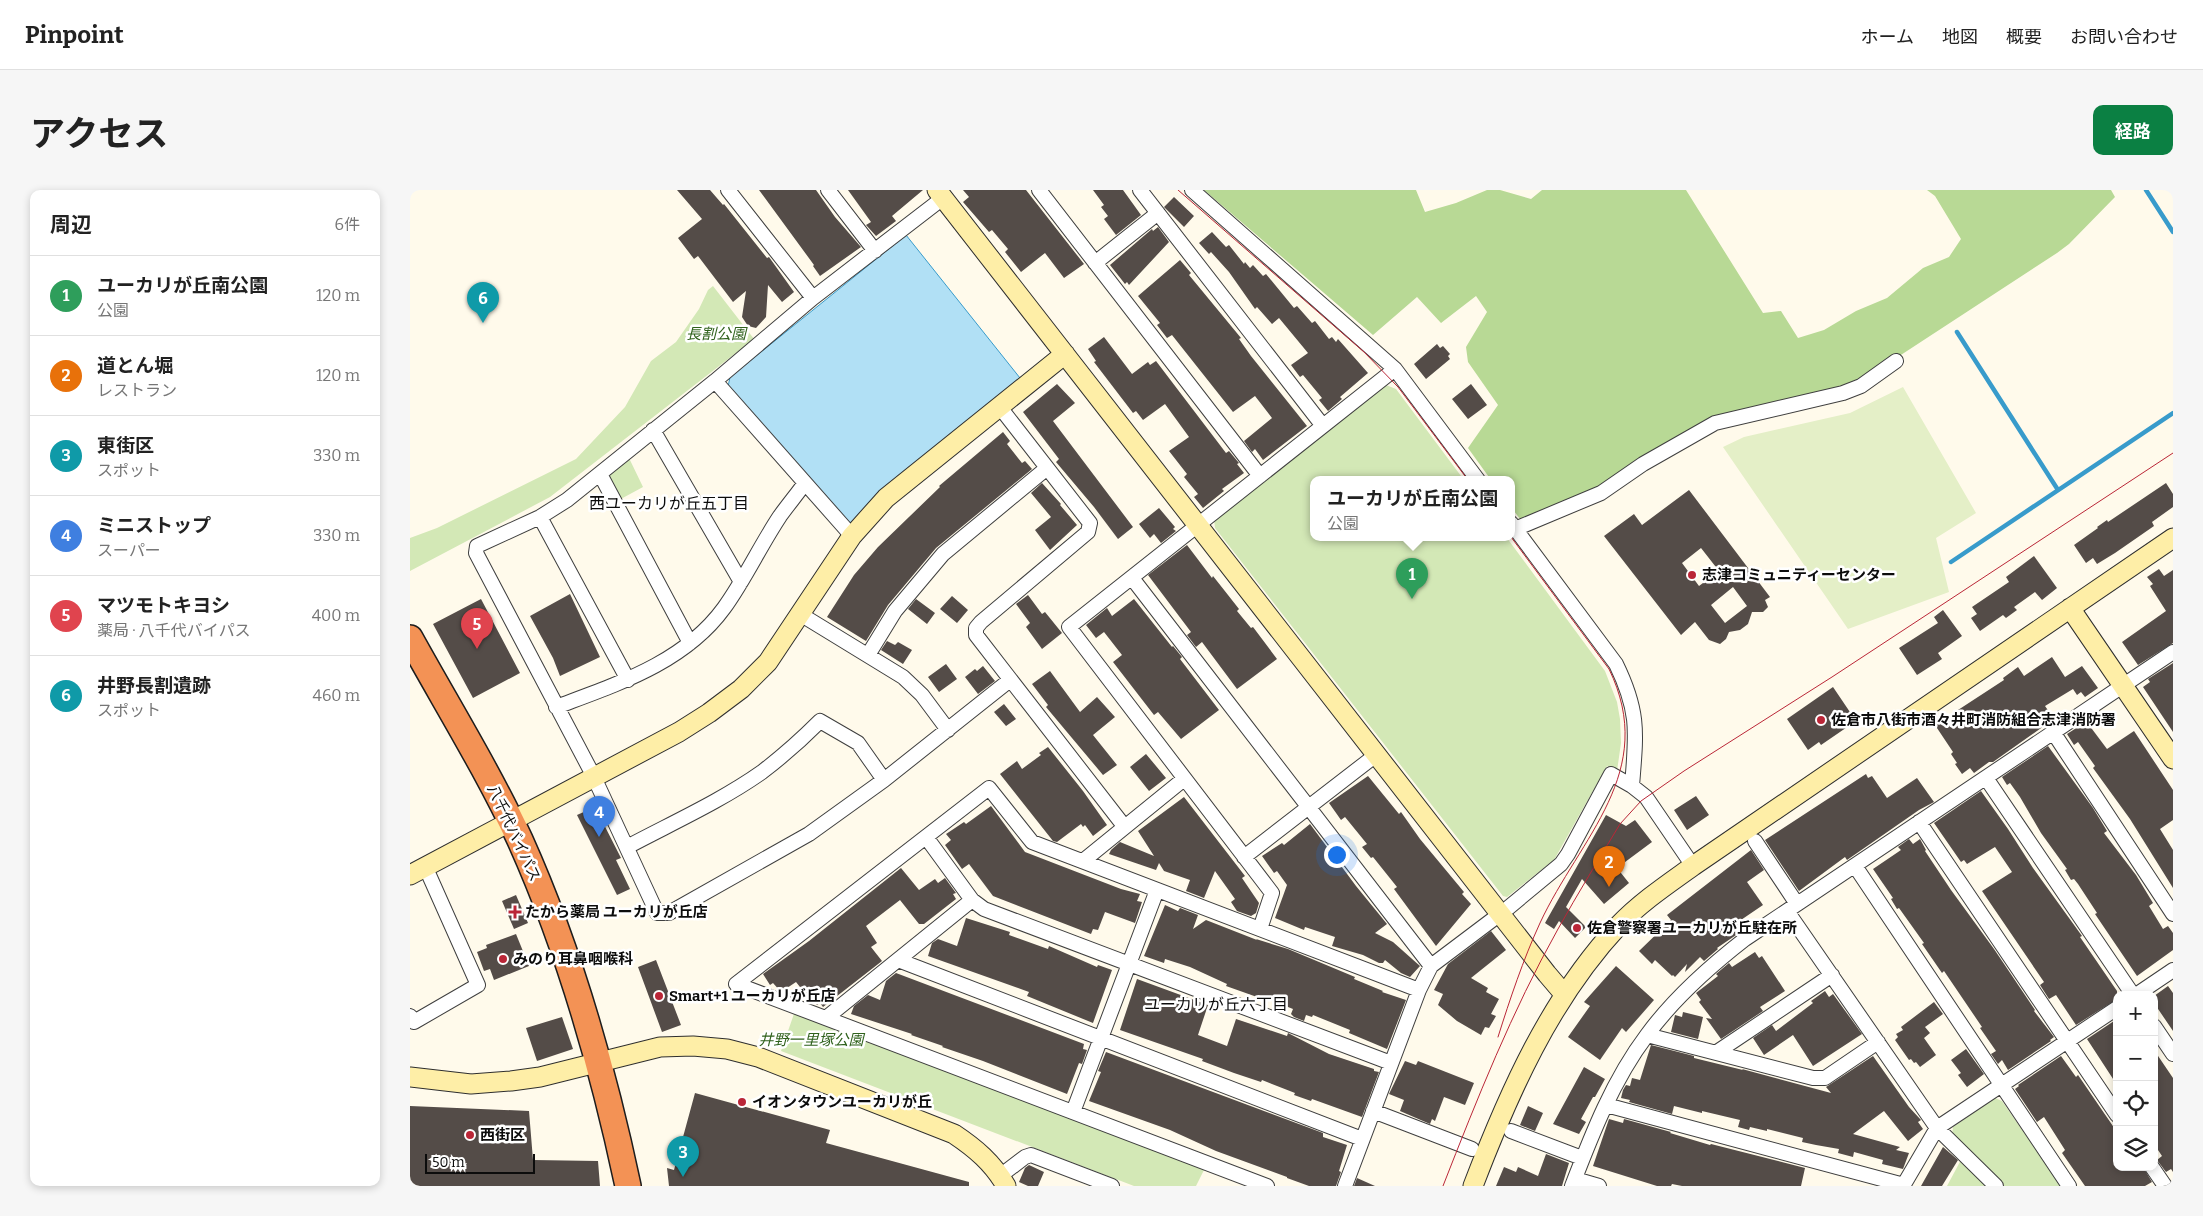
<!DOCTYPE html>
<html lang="ja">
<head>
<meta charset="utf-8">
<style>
	:root { --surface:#fff; --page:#f6f6f6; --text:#222; --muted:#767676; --line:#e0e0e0; --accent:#0b8043 }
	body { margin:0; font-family:Bitter,"Noto Sans JP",serif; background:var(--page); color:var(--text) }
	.controls { position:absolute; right:15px; bottom:15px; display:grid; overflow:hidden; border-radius:10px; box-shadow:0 2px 8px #0003 }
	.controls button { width:45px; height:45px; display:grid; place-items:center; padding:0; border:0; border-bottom:1px solid var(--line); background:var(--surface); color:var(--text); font:25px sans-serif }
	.scale { position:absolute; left:15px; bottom:12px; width:110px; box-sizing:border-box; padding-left:5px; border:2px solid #0c0c0c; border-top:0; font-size:14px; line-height:18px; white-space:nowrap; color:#0c0c0c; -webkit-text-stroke:4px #fff; paint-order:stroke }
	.you { position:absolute; left:926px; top:664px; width:18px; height:18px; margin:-12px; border:4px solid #fff; border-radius:50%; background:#1a73e8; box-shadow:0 0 0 8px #1a73e833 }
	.badge { display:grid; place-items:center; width:32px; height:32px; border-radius:50%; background:var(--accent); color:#fff; font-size:16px; font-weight:700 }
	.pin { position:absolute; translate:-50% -41px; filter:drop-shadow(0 1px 2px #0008) }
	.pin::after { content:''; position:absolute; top:26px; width:18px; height:15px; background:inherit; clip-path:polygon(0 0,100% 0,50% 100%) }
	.popup { position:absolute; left:900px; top:286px; width:205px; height:65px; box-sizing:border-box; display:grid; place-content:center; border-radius:10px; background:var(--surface); filter:drop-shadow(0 1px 4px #0005); font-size:16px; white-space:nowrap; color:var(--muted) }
	.popup b { font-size:19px; color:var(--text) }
	.popup::after { content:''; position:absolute; left:50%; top:100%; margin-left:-10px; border:10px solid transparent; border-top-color:var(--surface) }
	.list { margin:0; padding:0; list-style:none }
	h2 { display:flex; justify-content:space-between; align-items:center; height:65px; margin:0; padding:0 20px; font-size:21px }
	h2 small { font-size:16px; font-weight:400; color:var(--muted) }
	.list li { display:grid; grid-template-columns:32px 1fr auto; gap:15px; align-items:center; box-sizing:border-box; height:80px; padding:0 20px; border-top:1px solid var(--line) }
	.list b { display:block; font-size:19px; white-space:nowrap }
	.list p { margin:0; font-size:16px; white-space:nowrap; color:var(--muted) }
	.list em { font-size:16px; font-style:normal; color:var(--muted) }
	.icon { flex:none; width:28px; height:28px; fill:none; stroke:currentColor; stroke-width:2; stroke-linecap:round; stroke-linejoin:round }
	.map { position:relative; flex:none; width:1763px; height:996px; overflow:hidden; border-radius:10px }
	header { display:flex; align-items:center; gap:30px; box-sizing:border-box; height:70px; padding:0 25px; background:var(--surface); border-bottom:1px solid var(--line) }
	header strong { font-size:24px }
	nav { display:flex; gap:28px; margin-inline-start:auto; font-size:18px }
	.intro { display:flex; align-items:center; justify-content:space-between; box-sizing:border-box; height:120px; padding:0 30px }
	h1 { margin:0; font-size:35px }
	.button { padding:12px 22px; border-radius:10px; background:var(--accent); color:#fff; font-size:18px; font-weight:700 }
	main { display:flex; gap:30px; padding:0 30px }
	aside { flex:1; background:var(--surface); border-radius:10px; box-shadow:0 2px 8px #0003 }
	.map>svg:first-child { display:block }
</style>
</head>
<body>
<header>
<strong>Pinpoint</strong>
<nav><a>ホーム</a><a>地図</a><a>概要</a><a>お問い合わせ</a></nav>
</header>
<div class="intro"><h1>アクセス</h1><a class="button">経路</a></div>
<main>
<aside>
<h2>周辺<small>6件</small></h2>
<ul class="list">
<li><span class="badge" style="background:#2e9e5b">1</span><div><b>ユーカリが丘南公園</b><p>公園</p></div><em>120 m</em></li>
<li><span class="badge" style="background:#e8710a">2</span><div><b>道とん堀</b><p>レストラン</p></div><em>120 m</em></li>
<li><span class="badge" style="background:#0f9aa8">3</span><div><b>東街区</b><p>スポット</p></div><em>330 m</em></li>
<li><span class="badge" style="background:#3f7fe0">4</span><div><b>ミニストップ</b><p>スーパー</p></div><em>330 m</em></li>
<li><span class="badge" style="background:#e0444e">5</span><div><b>マツモトキヨシ</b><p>薬局 · 八千代バイパス</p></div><em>400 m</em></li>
<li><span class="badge" style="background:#0f9aa8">6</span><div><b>井野長割遺跡</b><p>スポット</p></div><em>460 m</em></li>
</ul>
</aside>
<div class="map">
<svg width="1763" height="996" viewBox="0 0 1763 996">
	<rect width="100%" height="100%" fill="#fffaeb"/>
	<path fill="#d3e8b6" d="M303,96L344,149L140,307L0,381V348L27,338L166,269L215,217L241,171L266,152L289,119L298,100Z
		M976,195L986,199L1054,290H903V348H1097L1195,481L1207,512L1210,529L1211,553L1207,581L1197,576L1144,670L1097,707L1093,706L805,338L804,329Z
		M219,268L233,297L209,310L199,288L200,284Z
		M385,821L795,978L786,996H724L371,861Z
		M1585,908L1592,911L1651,996H1592L1542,945L1543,937Z
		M1552,968L1581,996H1537Z"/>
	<path fill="#b8d995" d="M794,0H1006L1015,22L1046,13L1077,0H1090L1121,9L1132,0H1276L1353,123L1371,121L1388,148L1414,140L1446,121L1477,108L1513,78L1539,67L1551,49L1525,6L1517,0H1701L1705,7L1659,54L1647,63L1448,193L1322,224L1189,297L1110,329L1101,317V290H1081L1058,258L1088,215L1058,172L1056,157L1077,122L1066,106L1031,133L1007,107L963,145Z"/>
	<path fill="#e4efc7" d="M1493,197L1566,323L1526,348L1539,402L1438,439L1313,257L1334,247L1440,223Z"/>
	<path fill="#b1e0f5" stroke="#389bcb" d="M496,45L610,188L511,273L443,337L318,197L320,187Z"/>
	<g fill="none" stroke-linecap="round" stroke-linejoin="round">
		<path stroke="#389bcb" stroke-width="4.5" d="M1736,0L1763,42
			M1547,142L1648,300
			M1541,372L1763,223"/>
	</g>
	<path fill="#544c48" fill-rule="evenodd" d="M267,0H300L313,15L314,14L357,68L359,67L384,102L372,112L358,95L356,127L346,138L338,136L332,127L336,101L323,112L288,66L284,69L268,48L292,29Z
		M349,0H406L425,27L451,57L410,86L403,76L404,75Z
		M438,0H513L482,26L486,31L466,46L456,35L461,32Z
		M553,0H616L674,74L654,88L635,63L611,82L595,62L598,59L582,40L579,42L553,12L559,7Z
		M683,0H713L731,25L706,45L694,29L698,26L691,17L694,15Z
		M764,7L784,26L774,37L754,17Z
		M748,37L759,52L719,95L717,92L715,94L700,75L742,39L743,41Z
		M802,42L816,57L819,55L834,74L835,72L840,78L843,75L853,86L856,84L884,118L887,116L902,133L905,131L919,149L922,147L926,152L928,149L958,183L930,207L932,209L918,221L909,210L912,208L893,185L890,187L881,175L898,163L869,128L862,134L847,117L845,119L819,82L801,62L799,64L789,53Z
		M770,70L781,83L779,85L831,148L829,149L841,166L897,236L853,270L845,259L842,262L834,251L862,228L852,215L845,206L823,222L762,145L757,148L747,135L750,133L728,106Z
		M694,147L722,184L738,172L740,175L746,171L816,263L819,261L829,273L827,274L834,283L812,299L814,301L793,318L784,307L788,304L774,287L777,284L759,261L779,247L755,214L733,230L726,221L723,223L684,172L686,171L678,159Z
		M1027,154L1030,158L1033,156L1040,164L1038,166L1040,169L1016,189L1004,174Z
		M647,194L665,213L643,231L723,337L708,349L684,317L646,272L649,269L613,222Z
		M1061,194L1077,215L1058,229L1042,209Z
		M593,242L600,251L597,254L612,273L615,271L622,279L526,358L478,415L456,451L417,427L444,385L468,357L530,297L529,296Z
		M632,293L651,314L650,315L667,335L640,360L625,340L641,327L621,303Z
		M1756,293L1763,304V317L1742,332L1744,336L1705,363L1687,374L1683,368L1676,373L1664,355L1688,338L1687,337L1697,330L1698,332Z
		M1279,300L1360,407L1355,410L1358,417L1353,422H1342L1338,434L1330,440L1319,442L1316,449L1310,454L1299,450L1285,432L1271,445L1194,346L1224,324L1232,335ZM1291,358L1309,381L1289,396L1272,373ZM1323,397L1337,416L1315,433L1301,415Z
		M749,318L765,337L763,339L766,341L751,353L744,344L740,348L729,334Z
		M777,355L802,388L803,386L818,405L829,419L827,421L841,438L843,437L867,469L827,499L792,452L786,457L777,445L781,442L738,385Z
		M1624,366L1647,398L1632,410L1625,402L1604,417L1607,420L1596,428L1593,425L1570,441L1561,428L1567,424L1562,417L1599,392L1596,387Z
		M1749,379L1754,386L1763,380V453L1728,475L1712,452L1756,421L1740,396L1743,394L1737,387Z
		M160,404L190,467L150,486L143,468L120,426Z
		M618,405L632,424L635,422L652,443L632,459L616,437L620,433L606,414Z
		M542,406L558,420L547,433L530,419Z
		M71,409L110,483L63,508L23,434Z
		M506,409L525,423L517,434L498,419Z
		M724,409L762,457L763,456L772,467L770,469L809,520L771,549L748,522L744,525L703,472L712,465L694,442L686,448L676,435L697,418L702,426Z
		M1533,420L1552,446L1528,463L1532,469L1507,485L1489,458L1528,433L1524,427Z
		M477,451L485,455L488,452L502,460L493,474L471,460Z
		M1642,467L1655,487L1672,476L1688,498L1675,507L1671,502L1667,505L1663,499L1635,516L1644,529L1583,572H1579L1564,583L1560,578L1552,584L1545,574L1547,573L1541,564L1543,562L1525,535L1594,490L1593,488L1608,477L1614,486Z
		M1763,473V542L1733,497L1740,492L1738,489Z
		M536,474L547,489L529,502L518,487Z
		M573,476L585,491L568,504L555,487L565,479L567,481Z
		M640,481L670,522L687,507L705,527L683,545L707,575L693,585L636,517L638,515L622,494Z
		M1423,497L1446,531L1411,555L1409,552L1398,560L1377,529Z
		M594,514L606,529L596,536L584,522Z
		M1674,533L1676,537L1679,535L1697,559L1724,541L1763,600V630L1750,639L1763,660V698L1720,629L1683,578L1685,576L1668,552L1664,555L1657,544Z
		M1638,556L1683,618L1697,641L1694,643L1726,685L1743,713L1739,716L1753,739L1758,736L1763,743V760L1727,786L1685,724L1687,723L1668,694L1664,689L1661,690L1655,680L1657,679L1631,643L1610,607L1600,593L1597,595L1592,587Z
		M638,557L673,601L697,635L683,646L675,635L673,637L671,634L647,652L643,651L590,584L607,571L612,579L631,565L629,563Z
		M736,564L756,588L739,601L720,577Z
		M1456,584L1458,588L1462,586L1477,608L1507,588L1524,612L1509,620L1437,670L1435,667L1389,701L1355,650Z
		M958,586L989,624L991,622L1010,649L1054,702L1052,704L1061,714L1026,756L984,699L987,697L963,667L961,668L952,657L957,654L935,627L931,630L919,613Z
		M1571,601L1598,639L1623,678L1672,746L1670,747L1707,801V809L1666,835L1646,805L1639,809L1630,795L1634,792L1572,701L1602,682L1585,657L1557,674L1554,670L1551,672L1524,633Z
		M1286,606L1299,625L1277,640L1264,620Z
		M774,607L835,686L832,688L849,713L846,723L841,726L827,721L821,712L825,709L805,681L794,708L776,701L780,690L754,681L749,673L746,680L699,664L701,660L710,652L744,666L728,641Z
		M581,616L615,662L711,699L730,704L727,711L732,712L725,733L695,722L688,740L683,739L681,744L583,706L559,674L552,679L535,655L541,650L536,644L554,632L556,634Z
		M185,617L211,668L206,670L220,699L207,705L167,625Z
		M1196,625L1216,636L1225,630L1242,652L1207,678L1219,693L1194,714L1172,689L1156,717L1176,737L1165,748L1149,731L1144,739L1135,733Z
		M900,634L946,696L977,734L965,743L983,752L1010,776L1000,787L991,783L975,770L973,773H969L953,765L922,756L925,747L895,737L894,740L865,728L877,695L867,681L864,683L852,666L872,653L874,655Z
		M1499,649L1503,654L1510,649L1516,660L1515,661L1541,700L1584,759L1625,820L1624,821L1644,847L1640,850L1641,851L1598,880L1592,870L1588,874L1581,864L1586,861L1570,838L1572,837L1534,781L1532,783L1512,754L1514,753L1489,718L1487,719L1481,709L1483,708L1463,679L1491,660L1488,657Z
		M1341,660L1354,680L1337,692L1353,715L1328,732L1330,736L1326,739L1329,743L1307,758L1308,759L1294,771L1290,767L1275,782L1277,774L1265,787L1263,785L1262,786L1245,770L1242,774L1229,761L1261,730L1257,725Z
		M491,678L509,700L525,689L528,693L535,688L546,703L543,704L546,709L514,734H509L490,710L456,736L467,753L461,757L472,771L413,817L410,813L407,815L399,806L398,807L386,792L371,802L363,793L360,795L353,784L399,751Z
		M106,705L118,733L104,739L92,711Z
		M755,715L768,721L770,718L788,725L783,739L796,730L847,750L846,749L878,759L945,787L944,789L973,801L972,802L996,810L977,859L939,843L940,840L903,825L902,827L896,825L894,831L884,827L881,824L883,819L848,805L847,807L816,796L817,794L780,777L755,769L754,773L734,766Z
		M556,728L600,742L599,745L638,759L639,756L687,777L688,775L702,780L683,833L617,806L619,802L518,766L522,753L528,749L547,756Z
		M1081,741L1096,760L1061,788L1078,798L1076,802L1089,809L1081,824L1086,826L1079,838L1075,837L1071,845L1047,831L1028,815L1033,804L1024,800L1038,774Z
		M106,744L119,776L84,790L80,779L74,781L67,762L77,758L76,755Z
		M1345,762L1349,768L1352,766L1375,801L1350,817L1353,821L1311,849L1296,828L1302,829L1289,812L1291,810L1286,803L1308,786L1306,784L1319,773L1322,777Z
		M246,770L271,835L252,842L228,777Z
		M1206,776L1244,810L1216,842L1212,838L1190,870L1158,847L1180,816L1174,812Z
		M486,783L674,854L673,859L677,860L672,874L669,873L657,904L573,871L532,857L533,856L501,845L502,844L441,824L444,816L458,805L470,810L476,791Z
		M727,789L798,815L788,845L817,856L826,829L877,846L878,843L919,864L964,879V881L969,882L952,927L902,909L901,911L884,905L885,903L852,890L851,892L824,883L792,871L793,869L710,840Z
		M1758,796L1763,803V841L1744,813V806Z
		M1415,801L1419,807L1423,804L1452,844L1403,876L1383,845L1354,865L1343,848L1362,835L1366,841L1403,813L1401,811Z
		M1524,812L1533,824L1515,837L1520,843L1514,848L1526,865L1510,877L1506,872L1504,873L1501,869L1499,870L1485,850L1488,847L1486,844L1493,840L1491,837Z
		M1273,822L1293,827L1288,849L1261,842L1265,825L1272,827Z
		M152,827L163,859L127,871L116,838Z
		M1707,829V895L1677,849Z
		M1241,855L1284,866V868L1333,880L1332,879L1421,903L1416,897L1463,866L1499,917L1511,930L1508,932L1513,939L1498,951L1474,921L1443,944L1490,957L1486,960L1499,963L1493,979L1472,974L1473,970L1444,962L1443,967L1428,963L1429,959L1406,955L1392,952L1393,948L1357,939V941L1340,937L1339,940L1328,937L1330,930L1292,921V923L1264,916L1262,924L1219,912L1220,910L1211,908L1213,900L1216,895L1220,896L1222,888L1230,890Z
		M1556,859L1574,884L1557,897L1548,885L1551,883L1541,870Z
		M1744,860L1763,888V982L1761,979L1756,982L1747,970L1752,966L1744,954Z
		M696,862L913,943V947L937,955L929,981L931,982L926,996H899L877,988V987L806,961L760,940L679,911L691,882L688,881Z
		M1651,866L1666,887L1668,885L1707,942V977H1733L1742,992L1735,996H1675L1652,963L1655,960L1634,927L1627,932L1605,899L1609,896L1608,895Z
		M995,871L1006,875L1008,871L1064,893L1055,915L1034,907L1025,931L1022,929L1020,934L990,921L994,910L979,904Z
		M1174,877L1195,889L1185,907H1183L1171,929L1176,932L1169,944L1143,934Z
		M285,903L420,940L416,953L559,992V996H259L257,978L264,980Z
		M0,916L119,921L123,970L188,971L190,996H0Z
		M1118,916L1133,923L1125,941L1110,935Z
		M1199,929L1213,933L1214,929L1261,942L1260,943L1300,955L1301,954L1395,978L1391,996H1272L1262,994L1261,996H1247L1183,976Z
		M1533,957L1548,970L1532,996H1511Z
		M1136,964L1159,973L1152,996H1086L1094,977L1106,982L1108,977L1128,986Z
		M619,975L634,982L628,996H618L609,992L615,978Z
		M947,988L965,996H944Z"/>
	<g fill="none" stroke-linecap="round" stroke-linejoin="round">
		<defs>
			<path id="street" d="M318,0L403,108
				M418,0L465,61
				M629,0L850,286
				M730,0L913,236
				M782,0L985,179L1068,290
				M533,8L403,108L305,191L157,310L130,327L67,356L66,363L183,585L247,723H259L399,644L474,590L600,490
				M685,73L748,23
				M305,191L442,346
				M589,216L680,333L678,342L571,432L566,438V445L714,636
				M243,240L331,392
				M190,284L280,453
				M130,327L218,490
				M1101,333L1206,474C1230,523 1226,544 1222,596
				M1105,339L1191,303L1233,274L1305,233L1433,203L1451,196L1486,171
				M722,388L1021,776
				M390,424L493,487L512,505L538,540
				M458,465L485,421L533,364L637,278
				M146,517C207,494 274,473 314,418C335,389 350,356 370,326C378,315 387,304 395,293
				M1643,542L1763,724
				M1576,588L1723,805
				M1509,632L1707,925
				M516,647L562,710L574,719L981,873
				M1345,651L1387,714
				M217,657C262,633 311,611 352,582C373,566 392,549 410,531L448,553L474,590
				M834,667L966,565
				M673,671L774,589
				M1445,676L1659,996
				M1377,721L1527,938L1586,996
				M850,739L862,703L659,437L985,179
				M488,770L952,949
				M1726,805L1763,780
				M0,826L4,832L68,795L15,676
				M416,828L562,710
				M1744,836L1763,864
				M1237,845L1403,888H1415L1468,852
				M1307,862L1422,785
				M1196,915L1494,995
				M963,921L1062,959
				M663,922L747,700
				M1101,941L1172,968
				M1742,977L1755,996
				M590,986L615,967L621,965L702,996
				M1165,989L1189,996
				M857,996L326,794L579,598L622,652L1009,800
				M935,996L1009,800L1021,776L1098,718L1151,674L1158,664L1201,584L1222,596L1236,607L1283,676
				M1162,996C1182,944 1203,890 1237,845C1264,808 1299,777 1335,749L1763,462
				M1493,996L1527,938L1707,818"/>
			<path id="secondary" d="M527,0L1137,784L1154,804
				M1660,418L1763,569
				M0,685L269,542L299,523L331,499L358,472L442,346L476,308L655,164
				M0,887L61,894L101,891L130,887L250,857L283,856L317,859L348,867L544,944C565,958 583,973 596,996
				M1063,996C1099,902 1140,809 1209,735C1231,712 1258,694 1283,676L1763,348"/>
			<path id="highway" d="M0,448C37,515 78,581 110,650C160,761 193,878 218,996"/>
		</defs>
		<use href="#street" stroke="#3f3f3f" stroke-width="16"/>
		<use href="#secondary" stroke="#2e2e2e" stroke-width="21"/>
		<use href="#highway" stroke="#1d1d1d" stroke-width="28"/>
		<use href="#street" stroke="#fff" stroke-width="14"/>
		<use href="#secondary" stroke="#feeea7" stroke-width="19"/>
		<use href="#highway" stroke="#f39255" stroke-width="25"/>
		<path stroke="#ba2637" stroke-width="1" d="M768,0L954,162L988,197L1058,290
			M1088,847C1100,809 1113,770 1130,733C1170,647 1249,582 1199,479L1101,347
			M1033,996C1067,909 1102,821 1148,739C1168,703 1189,669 1210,634L1231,611L1274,581L1422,487L1763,263"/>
	</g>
	<g fill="#ba2637" stroke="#fff" stroke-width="2">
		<circle cx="1282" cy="385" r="5"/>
		<circle cx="1411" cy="530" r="5"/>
		<path d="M102.5 714.5h5v5h5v5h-5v5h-5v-5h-5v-5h5z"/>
		<circle cx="1167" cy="738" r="5"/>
		<circle cx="93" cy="769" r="5"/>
		<circle cx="249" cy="806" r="5"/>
		<circle cx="332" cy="912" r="5"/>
		<circle cx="60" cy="945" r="5"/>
	</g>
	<g text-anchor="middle" stroke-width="5" stroke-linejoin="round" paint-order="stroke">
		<g font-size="15" font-style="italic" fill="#30621d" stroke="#fff">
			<text x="306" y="149">長割公園</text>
			<text x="401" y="855">井野一里塚公園</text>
		</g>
		<g font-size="15" font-weight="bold" fill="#0c0c0c" stroke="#fff" text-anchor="start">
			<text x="1292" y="390">志津コミュニティーセンター</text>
			<text x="1421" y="535">佐倉市八街市酒々井町消防組合志津消防署</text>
			<text x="115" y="727">たから薬局 ユーカリが丘店</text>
			<text x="1177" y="743">佐倉警察署ユーカリが丘駐在所</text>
			<text x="103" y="774">みのり耳鼻咽喉科</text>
			<text x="259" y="811">Smart+1 ユーカリが丘店</text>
			<text x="342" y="917">イオンタウンユーカリが丘</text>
			<text x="70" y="950">西街区</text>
		</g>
		<g font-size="15" fill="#0c0c0c" stroke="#fff">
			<text transform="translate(104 643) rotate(65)" y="5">八千代バイパス</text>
		</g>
		<g font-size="16" fill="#0c0c0c" stroke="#fff">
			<text x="259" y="319">西ユーカリが丘五丁目</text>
			<text x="806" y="820">ユーカリが丘六丁目</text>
		</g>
	</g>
</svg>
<div class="controls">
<button>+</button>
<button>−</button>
<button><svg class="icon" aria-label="locate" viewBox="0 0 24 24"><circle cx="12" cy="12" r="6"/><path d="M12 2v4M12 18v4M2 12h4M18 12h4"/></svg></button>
<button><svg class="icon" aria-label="layers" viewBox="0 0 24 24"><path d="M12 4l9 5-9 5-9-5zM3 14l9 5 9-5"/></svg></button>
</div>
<div class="scale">50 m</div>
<div class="you"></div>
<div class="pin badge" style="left:1002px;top:409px;background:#2e9e5b">1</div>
<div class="popup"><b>ユーカリが丘南公園</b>公園</div>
<div class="pin badge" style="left:1199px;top:697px;background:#e8710a">2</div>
<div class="pin badge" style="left:273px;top:987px;background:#0f9aa8">3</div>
<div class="pin badge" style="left:189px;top:647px;background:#3f7fe0">4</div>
<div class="pin badge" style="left:67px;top:459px;background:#e0444e">5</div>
<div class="pin badge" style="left:73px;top:133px;background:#0f9aa8">6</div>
</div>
</main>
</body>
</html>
